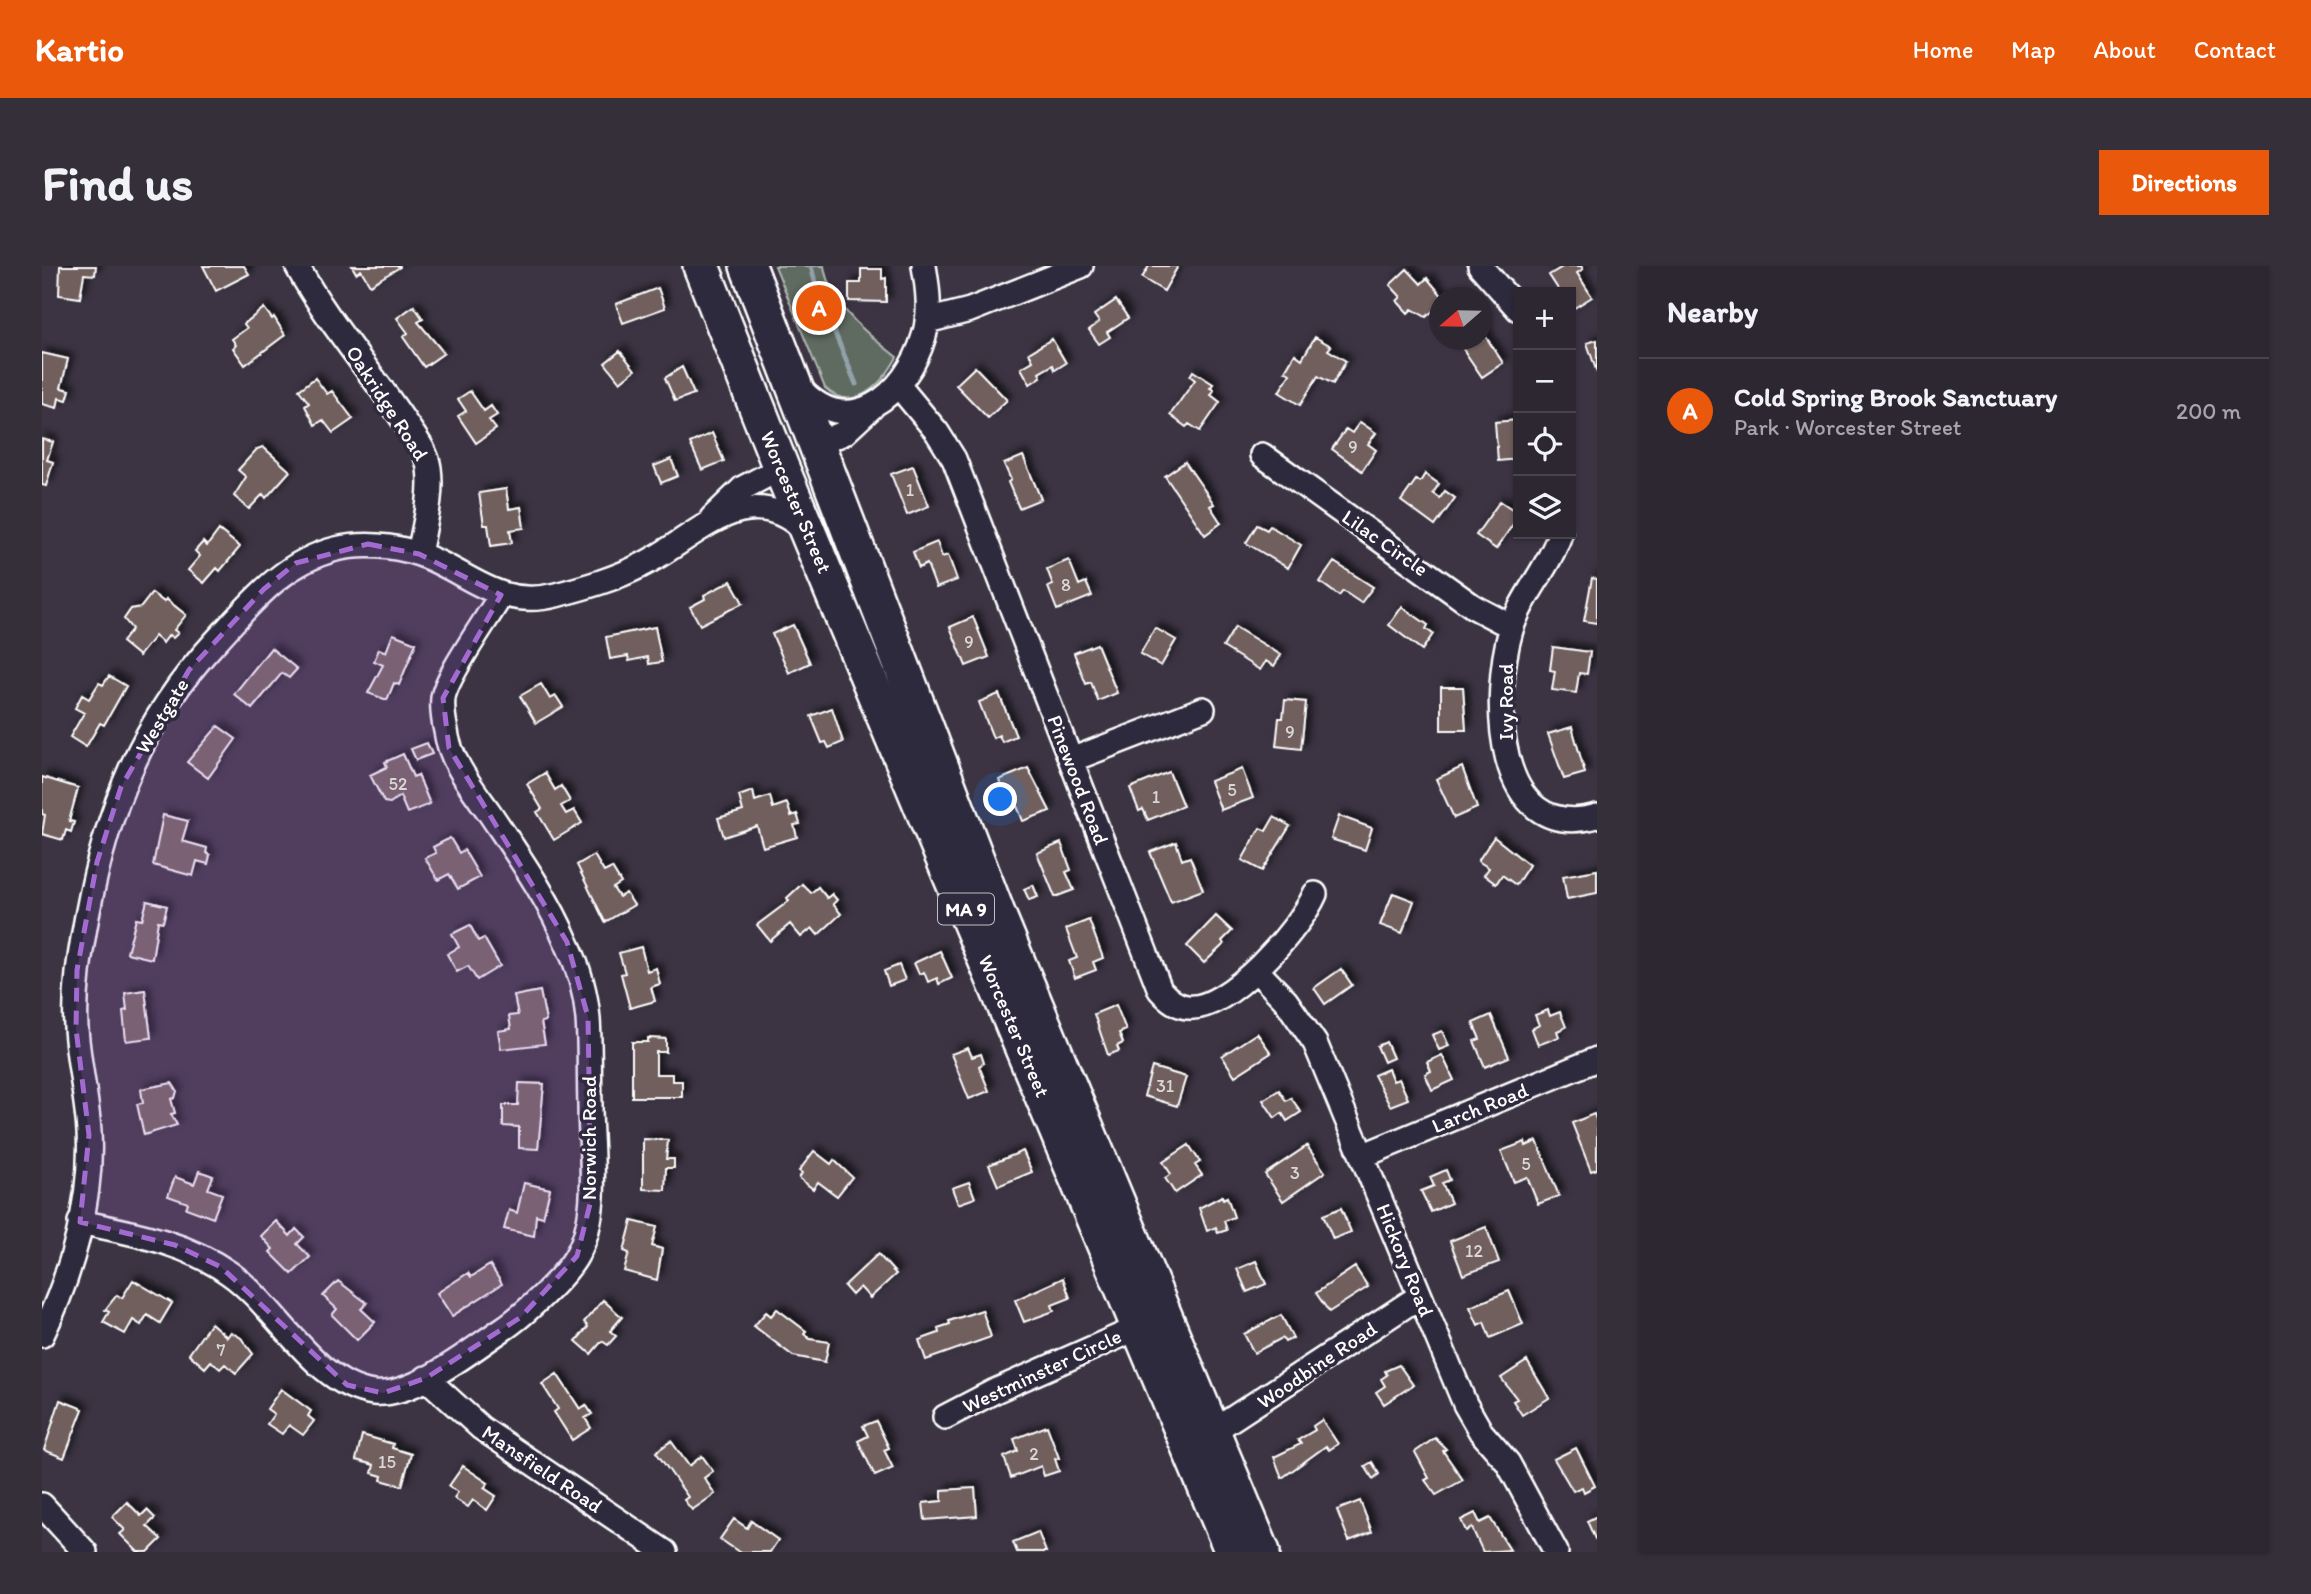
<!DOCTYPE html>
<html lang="en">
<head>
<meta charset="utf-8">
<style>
	:root { --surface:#2d2732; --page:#352f3a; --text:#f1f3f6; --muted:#a7a5ac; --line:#48444d; --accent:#ea580c }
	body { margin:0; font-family:Itim,sans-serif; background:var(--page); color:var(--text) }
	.controls { position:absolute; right:21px; top:21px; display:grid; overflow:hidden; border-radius:0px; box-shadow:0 2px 5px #0004 }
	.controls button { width:63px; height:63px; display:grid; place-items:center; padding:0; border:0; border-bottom:2px solid var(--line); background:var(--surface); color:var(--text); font:35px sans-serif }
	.compass { position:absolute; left:1387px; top:21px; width:63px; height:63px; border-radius:50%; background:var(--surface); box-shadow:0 2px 5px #0004; rotate:250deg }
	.you { position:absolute; left:959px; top:534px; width:24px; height:24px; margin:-18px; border:5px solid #fff; border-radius:50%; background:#1a73e8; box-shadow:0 0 0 10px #1a73e833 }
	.badge { display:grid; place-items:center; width:46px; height:46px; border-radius:50%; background:var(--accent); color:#fff; font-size:23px; font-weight:700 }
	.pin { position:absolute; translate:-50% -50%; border:4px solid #fff; box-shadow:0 2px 7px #0006 }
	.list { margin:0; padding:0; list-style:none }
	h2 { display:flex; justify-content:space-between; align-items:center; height:91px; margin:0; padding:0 28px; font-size:30px }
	h2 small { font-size:23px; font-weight:400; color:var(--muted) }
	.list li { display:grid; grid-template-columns:46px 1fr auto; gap:21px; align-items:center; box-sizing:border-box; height:105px; padding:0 28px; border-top:2px solid var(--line) }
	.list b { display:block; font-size:26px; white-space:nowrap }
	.list p { margin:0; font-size:23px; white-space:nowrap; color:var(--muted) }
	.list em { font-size:23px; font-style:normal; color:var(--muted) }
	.icon { flex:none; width:38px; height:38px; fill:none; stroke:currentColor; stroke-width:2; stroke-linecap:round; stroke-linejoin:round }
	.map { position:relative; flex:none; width:1555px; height:1286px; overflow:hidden; border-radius:0px }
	header { display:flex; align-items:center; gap:42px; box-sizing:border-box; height:98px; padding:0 35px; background:var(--accent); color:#fff }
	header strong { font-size:33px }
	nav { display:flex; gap:38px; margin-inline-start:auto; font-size:24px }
	.intro { display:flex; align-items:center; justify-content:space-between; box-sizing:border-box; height:168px; padding:0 42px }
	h1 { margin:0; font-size:49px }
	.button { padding:18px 32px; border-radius:0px; background:var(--accent); color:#fff; font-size:24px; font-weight:700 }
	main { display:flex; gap:42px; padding:0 42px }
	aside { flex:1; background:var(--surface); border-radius:0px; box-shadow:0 2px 5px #0004 }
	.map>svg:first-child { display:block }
</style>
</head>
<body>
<header>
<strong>Kartio</strong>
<nav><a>Home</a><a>Map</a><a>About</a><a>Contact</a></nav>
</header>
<div class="intro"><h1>Find us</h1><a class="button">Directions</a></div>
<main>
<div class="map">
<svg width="1555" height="1286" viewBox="0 0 1555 1286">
	<defs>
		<filter id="shadow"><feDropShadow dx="5" dy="-5" stdDeviation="3.5" flood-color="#0009"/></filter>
	</defs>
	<rect width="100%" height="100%" fill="#3c3443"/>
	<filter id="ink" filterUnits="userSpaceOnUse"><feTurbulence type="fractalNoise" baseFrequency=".0143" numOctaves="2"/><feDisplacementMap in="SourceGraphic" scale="14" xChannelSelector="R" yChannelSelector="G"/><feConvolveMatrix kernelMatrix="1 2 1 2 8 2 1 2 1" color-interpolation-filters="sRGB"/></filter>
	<g filter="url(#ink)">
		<path fill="#5f6b60" stroke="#afb5b0" stroke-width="2" d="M733,0H782C787,38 826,69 855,91C841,117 812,149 783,122Z"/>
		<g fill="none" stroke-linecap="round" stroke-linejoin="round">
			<path stroke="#92a1aa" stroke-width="5" d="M769,0L775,24L814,118"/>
		</g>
		<path fill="#6f5e5c" stroke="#fff" stroke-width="2" filter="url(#shadow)" d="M18,0H54L53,9L42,8L38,32L17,29Z
			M161,0H202L207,8L174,25Z
			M310,0H358V1L328,19L319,4L314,7Z
			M1107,0H1136L1122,25L1100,12Z
			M1522,0H1539L1541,3L1535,7L1550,31L1529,44V26H1518L1507,9Z
			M819,3H840V13L844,12V36L807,35V17H819Z
			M1365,3L1379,18L1385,12L1402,32H1398V39L1384,51L1370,43L1366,47L1355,35L1359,31L1348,19Z
			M616,22L623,42L581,57L574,38Z
			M1074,34L1086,52L1065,66L1068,71L1057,78L1047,64L1057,56L1052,49Z
			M372,40L381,53L376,56L402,87L382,101L361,71L366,67L355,52Z
			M222,42L230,53L232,51L243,69L203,99L191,82L194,79L190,73L205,62L202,58Z
			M1440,65L1461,97L1440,111L1419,80L1422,78L1419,74H1440Z
			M1273,71L1289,80L1286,84L1304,95L1291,118L1276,110L1258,139L1237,126L1248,108L1243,105L1253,88L1260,93Z
			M1010,73L1024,97L1013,104L1011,99L997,107L999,111L988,118L979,102L991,95L987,87Z
			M1555,74V107L1545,77Z
			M578,85L593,104L578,116L563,97Z
			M0,87L26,93L19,122L28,124L25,134L17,132L15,142L0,138Z
			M640,101L652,128L633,135L623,112Z
			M933,101L965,134L946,152L914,119Z
			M1151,105L1171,118L1168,122L1172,124L1169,129L1178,136L1158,165L1147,158L1144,161L1128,149L1153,114L1148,110Z
			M273,112L285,128L290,125L311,153L291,167L281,154L273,159L263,140L267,137L257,124Z
			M428,125L442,145L449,140L455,149L447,154L454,163L434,177L416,150L424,145L416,133Z
			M1476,154V193L1456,195L1453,156Z
			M1318,156L1334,167L1326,178L1334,184L1320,205L1290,183L1304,163L1310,167Z
			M670,167L682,195L660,204L648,177Z
			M0,173L11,176L5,194L11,196L4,220L0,219Z
			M221,181L248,205L224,232L221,228L207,243L192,230L204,211L196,204L215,183Z
			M981,190L999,233L977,242L966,216L969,214L962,198Z
			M629,193L636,210L619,217L612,200Z
			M1143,196L1172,238L1168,240L1179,257L1163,269L1123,210Z
			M871,200L887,240L865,249L849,208Z
			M1383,208L1397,218L1391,227L1398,232L1403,225L1413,232L1393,260L1359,235L1374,214L1378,216Z
			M464,223L467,243L479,241L482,262L468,264L470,277L449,280L446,259H442L437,227Z
			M1458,235L1476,247V251L1454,283L1434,269Z
			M1215,259L1225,264L1228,260L1259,279L1246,302L1204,277Z
			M177,264L198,281L178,305L175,302L162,317L146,304L158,290L153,285L161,276L165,280Z
			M895,276L900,291L906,289L915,314L894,322L885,298L877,302L871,286Z
			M1027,294L1037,319L1044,316L1050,330L1015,344L1006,321L1011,319L1005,303Z
			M1292,296L1331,321L1319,337L1301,325L1297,330L1278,316Z
			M1550,312L1555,313V357L1542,355Z
			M689,315L701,337L658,359L648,341L663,333L662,329Z
			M110,327L122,336L124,333L144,349L132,364L136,367L131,372L127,369L121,377L113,370L97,390L80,376L90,363L82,353L89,343L99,341Z
			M1360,341L1386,359L1384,363L1391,368L1380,384L1347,359Z
			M931,351L947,391L924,400L908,361Z
			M751,359L768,397L747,407L730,368Z
			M613,361L620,396L607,398L606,391L587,395L586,390L568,393L564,371Z
			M1193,361L1239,389L1232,400L1224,395L1218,404L1181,381Z
			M1113,362L1134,374L1119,400L1098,388Z
			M351,368L374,377L357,419L352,417L345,434L326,427L341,399L332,395L337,383L344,386Z
			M1055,378L1075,427L1056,435L1049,416L1044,418L1032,387Z
			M1511,381L1548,386L1545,408L1537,407L1534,427L1510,424L1513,405L1508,404Z
			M229,382L255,403L247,412L240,407L210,443L192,428Z
			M67,410L84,420L62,459L58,457L44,481L28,471L42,447L33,442L40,429L47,433L57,417L61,419Z
			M499,418L508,433L514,430L521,441L494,457L478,430Z
			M1399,421H1421L1424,464H1399Z
			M957,428L974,470L960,476L957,469L951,472L937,436Z
			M1243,434L1264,436L1259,483L1234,480L1237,452H1241Z
			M790,442L801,476L787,482L784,476L780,477L769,450Z
			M176,460L194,473L166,512L145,496Z
			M1530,461L1543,507L1522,513L1506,468Z
			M385,477L390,488L374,494L369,483Z
			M361,488L371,511L376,509L388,538L365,547L358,530L348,537L342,536L328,509L345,501L343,496Z
			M1420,501L1435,542L1412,552L1394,513Z
			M986,502L1008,545L981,555L975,540L969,542L957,514Z
			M1200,503L1211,532L1179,544L1168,515Z
			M1127,506L1141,540L1106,554L1101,543L1097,545L1088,522Z
			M503,507L513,524L519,520L528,535L519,540L524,548L532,544L540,557L512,574L495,546L500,543L485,518Z
			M0,511L36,522L27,555L32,556L29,566L24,564L21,574L0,568L3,549L0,548Z
			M711,525L713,535L728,530L731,542L745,537L749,550L755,548L758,558L752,559L755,571L721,581L715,560L682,571L676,552L701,545L697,530Z
			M121,549L146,555L140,575L165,582L164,587L168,589L166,598L155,595L151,610L111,599Z
			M1297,550L1330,562L1323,584L1289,573Z
			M1232,551L1248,560L1220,605L1200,594L1218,562L1224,565Z
			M1452,571L1487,599L1474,619L1460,609L1454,618L1442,609L1447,602L1436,595Z
			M408,572L417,587L422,584L438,611L416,623L407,608L396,614L383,592L394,587L391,581Z
			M1134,576L1140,594L1148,591L1161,624L1129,636L1108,586Z
			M1019,577L1029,604L1024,606L1032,624L1013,631L995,587Z
			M552,589L562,606L570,602L579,617L571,622L577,631L584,627L592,639L563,656L535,599Z
			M1555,604V627L1525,633L1521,610Z
			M760,618L769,627L776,621L785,632L790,628L795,634L791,638L799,648L776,669L770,662L759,671L748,658L728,675L715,659L747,635L745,632Z
			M991,619L996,631L987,634L982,623Z
			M1351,627L1372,635L1360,667L1338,659Z
			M105,635L125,640L121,656L116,655L110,693L85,687L94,653L100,654Z
			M1174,650L1190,665L1180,675L1182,678L1162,697L1145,680Z
			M1047,654L1061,692L1051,696L1054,704L1033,712L1027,695L1035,692L1024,663Z
			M428,659L436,675L442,672L458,700L435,714L426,700L415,706L405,688L417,681L410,668Z
			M599,681L605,705L614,702L618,718L609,721L613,735L588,742L579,708L583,707L577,687Z
			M898,685L910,712L897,718L895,712L886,716L882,706L877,708L872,697Z
			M857,699L863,714L847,720L842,705Z
			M1299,703L1310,719L1283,738L1272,722Z
			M103,724L109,772L84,775L81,745L85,744L83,727Z
			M498,725L504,755L499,756L503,778L459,783L456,765L469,763L467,750L476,749L472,730Z
			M1074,739L1084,764L1077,767L1081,777L1075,780L1077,785L1066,789L1052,748Z
			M1506,744L1508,750L1518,746L1524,761L1515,765L1517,771L1496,779L1490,763L1497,759L1493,749Z
			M1449,749L1467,791L1443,801L1432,775L1438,773L1431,757Z
			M1400,765L1407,780L1397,784L1390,769Z
			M1215,767L1229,787L1193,810L1180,790Z
			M606,772L624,773V786H614V808H630V815H640V831H590V776H606Z
			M1344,776L1351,792L1342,796L1335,780Z
			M926,782L930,791L939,788L942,797L937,800L947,825L927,833L909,788Z
			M1400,789L1412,814L1390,824L1383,808L1389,805L1385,796Z
			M1110,801L1144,811L1135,840L1102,830Z
			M1346,803L1351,815L1357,813L1366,833L1348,840L1332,809Z
			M130,817L135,825L133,832L129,833L133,847L129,848L135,859L102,869L95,838L101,837L99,823Z
			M477,817L502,818L496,883L477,882V861L461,860V839H476Z
			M1237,824L1244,835L1249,832L1259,846L1245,855L1240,847L1233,852L1221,834Z
			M1552,848L1555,856V903L1549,905L1530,857Z
			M601,873L626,874L624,893H632V902H624L623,924L601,923Z
			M1495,875L1517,930L1496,938L1485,911L1472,916L1459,885L1483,876L1484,880Z
			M1147,879L1158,896L1153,899L1160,909L1133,927L1123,912L1129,908L1121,896Z
			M1265,880L1283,906L1241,935L1223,908Z
			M772,885L789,898L792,894L810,911L795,930L776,916L771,923L757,912L760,907L757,905Z
			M981,885L990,906L956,920L947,899Z
			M1404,904L1408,914L1400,917L1409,937L1389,946L1379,925L1392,920L1388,911Z
			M157,905L171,910L166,923L180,928L171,952L144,942L146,937L126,930L133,911L152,918Z
			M927,916L933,932L916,938L910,922Z
			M482,917L508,923L501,951L494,949L492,970L462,963L467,944L475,947Z
			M1180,930L1181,933L1185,931L1192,951L1182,955L1185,964L1176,967L1174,961L1165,965L1157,942Z
			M1299,942L1309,966L1291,973L1281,949Z
			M234,955L248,970L254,963L262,971L255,978L268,991L250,1008L228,986L231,983L219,970Z
			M590,955L615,961L610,980L620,983L615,1014L582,1005L587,987L582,985Z
			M1444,961L1457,996L1421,1009L1408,975Z
			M836,988L854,1008L828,1032L818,1021L810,1029L802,1020Z
			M1214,995L1224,1018L1205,1026L1195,1003Z
			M448,999L460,1018L410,1050L395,1027L426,1007L429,1011Z
			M1313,1001L1326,1021L1287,1046L1274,1027Z
			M1021,1012L1028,1032L1010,1039L1012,1045L982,1056L973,1034Z
			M91,1014L130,1037L118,1057L105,1049L99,1059L91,1054L83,1068L61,1056L67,1046L63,1044L75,1029L80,1032Z
			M296,1015L325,1037L319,1043L333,1056L315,1074L290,1049L295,1043L281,1030Z
			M1467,1025L1481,1058L1448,1072L1442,1056L1436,1059L1428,1041Z
			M561,1034L580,1051L568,1065L574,1070L566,1079L560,1075L549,1088L534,1075L546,1061L542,1056Z
			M735,1043L764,1065L762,1068L768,1073L787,1076L783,1096L751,1090L712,1060L724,1046L729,1050Z
			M940,1044L949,1071L884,1094L877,1074L897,1067L896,1062L908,1058L907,1055Z
			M1239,1049L1251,1072L1243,1076L1240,1072L1212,1087L1202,1068Z
			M169,1057L185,1071L189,1066L199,1072L211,1088L194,1107L183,1098L178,1103L169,1095L163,1102L147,1088Z
			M1485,1095L1507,1132L1480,1149L1471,1135L1475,1133L1459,1112Z
			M1357,1099L1371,1119L1342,1138L1334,1126L1343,1120L1339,1113L1345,1109L1343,1105Z
			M515,1108L538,1143L544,1139L550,1148L543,1152L549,1162L530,1174L512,1146L516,1143L500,1118Z
			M239,1123L269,1145L266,1150L272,1155L261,1169L247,1159L240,1168L225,1158L232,1148L225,1143Z
			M18,1134L41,1143L22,1192L2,1184Z
			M1280,1154L1296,1178L1287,1184L1284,1180L1240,1212L1232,1191L1259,1178L1256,1174L1273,1164L1271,1160Z
			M834,1155L847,1182L842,1184L851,1202L833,1210L816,1175L826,1170L821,1160Z
			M1005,1160L1017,1192L1013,1193L1017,1205L1002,1210L999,1200L969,1212L962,1191L976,1185L972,1173Z
			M320,1169L351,1178L350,1182L369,1188L360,1220L339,1214L340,1210L330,1207L332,1199L314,1194Z
			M1393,1172L1404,1183L1401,1185L1421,1214L1394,1229L1383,1214L1387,1212L1373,1186Z
			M629,1175L647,1200L660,1190L671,1205L662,1212L673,1228L650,1244L642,1234L646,1231L614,1186Z
			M1534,1182L1553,1220L1542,1226L1540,1221L1531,1225L1512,1193Z
			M1330,1196L1337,1208L1331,1213L1323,1200Z
			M421,1200L446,1217L442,1222L454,1230L445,1244L431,1234L426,1241L412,1232L416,1226L407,1220Z
			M933,1222L935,1250L883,1254L881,1237L900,1235V1224Z
			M1318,1235L1330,1266L1307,1275L1295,1244Z
			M85,1236L99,1250L105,1244L113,1252L105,1260L119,1273L106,1286H96L78,1268L83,1264L70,1251Z
			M1433,1247L1438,1257L1448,1252L1468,1284L1441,1286L1430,1262L1424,1265L1419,1254Z
			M1555,1250V1272L1553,1273L1545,1255Z
			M692,1253L705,1262L709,1255L736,1274L728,1286H697L678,1273Z
			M996,1266L1004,1286H975L971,1276Z"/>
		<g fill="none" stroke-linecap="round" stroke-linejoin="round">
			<defs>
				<path id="minor" d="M255,0C285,55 327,103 362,155C371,169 385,185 387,202C391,230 382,261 377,288
					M1438,0L1476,43
					M885,55L928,44L1039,0
					M755,119C805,179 865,129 882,70C889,47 886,23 882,0
					M856,119L895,166L912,193L1118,724C1125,732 1134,740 1145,741C1185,747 1259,661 1273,628
					M775,178L802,167L830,141
					M1220,189L1432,341L1470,361
					M670,252L701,222L739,202
					M1518,268C1507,302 1480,329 1469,364C1450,428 1450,579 1555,550
					M1029,494L1161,443
					M1214,704L1244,735L1273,777L1423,1138L1439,1166L1466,1197L1514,1286
					M1320,890L1555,793
					M38,956C90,967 143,976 187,1007C235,1040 273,1120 332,1127C372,1131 428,1085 461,1063C481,1050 524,1010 535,989C559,947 548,885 548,839C547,810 548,781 546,753C544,727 536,700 525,677C505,630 475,588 447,546C430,522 408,495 404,465C402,456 400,442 401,432C404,410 446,352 459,329
					M0,1069C29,1010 51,933 47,866C45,831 36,796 34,762C32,723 38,688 45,650C65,543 99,456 174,375C209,337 241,296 294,283C320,277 351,279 377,288C426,305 455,344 514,329C544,321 573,313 600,299C653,273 703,210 761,263
					M384,1112L439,1162L623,1286
					M903,1151L953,1125L1098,1061
					M1170,1166L1378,1030
					M0,1239L43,1286"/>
				<path id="highway" d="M659,0L739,202L1191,1286
					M706,0L956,650L1220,1286"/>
			</defs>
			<use href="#minor" stroke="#fff" stroke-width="28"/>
			<use href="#highway" stroke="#fff" stroke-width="40"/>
			<use href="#minor" stroke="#2f2a3d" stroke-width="23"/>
			<use href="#highway" stroke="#2f2a3d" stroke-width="35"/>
		</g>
	</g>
	<path fill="#a36bd2" fill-opacity="0.2" stroke="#a36bd2" stroke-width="5" stroke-dasharray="14 9" stroke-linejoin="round" d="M326,278L377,288L459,329L401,432L407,482L525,676L546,751L549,934L535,990L479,1051L384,1112L341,1127L305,1119L179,1001L133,979L38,956L47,869L34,763L35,704L55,596L79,521L147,404L222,323L254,297Z"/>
	<g text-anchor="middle" stroke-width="7" stroke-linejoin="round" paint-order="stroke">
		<g font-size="18" fill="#dbd7d6">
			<text x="1311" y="187">9</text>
			<text x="868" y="230">1</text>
			<text x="1024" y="325">8</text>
			<text x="927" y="382">9</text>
			<text x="1248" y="472">9</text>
			<text x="356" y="524">52</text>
			<text x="1190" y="530">5</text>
			<text x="1114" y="537">1</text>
			<text x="1123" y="826">31</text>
			<text x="1484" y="904">5</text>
			<text x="1253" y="913">3</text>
			<text x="1432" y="991">12</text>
			<text x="179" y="1090">7</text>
			<text x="992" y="1194">2</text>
			<text x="345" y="1202">15</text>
		</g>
		<rect fill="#2f2a3d" stroke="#c1bfc5" stroke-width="2" x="896" y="627.5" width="56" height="31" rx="5"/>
		<g font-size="19" font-weight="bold" fill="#fff">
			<text x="924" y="650">MA 9</text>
		</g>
		<g font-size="21" fill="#fff" stroke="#2f2a3d">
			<text transform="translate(345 137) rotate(57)" y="7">Oakridge Road</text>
			<text transform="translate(754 236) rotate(67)" y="7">Worcester Street</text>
			<text transform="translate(1343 277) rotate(35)" y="7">Lilac Circle</text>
			<text transform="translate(1464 436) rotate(-90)" y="7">Ivy Road</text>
			<text transform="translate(120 450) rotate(-59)" y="7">Westgate</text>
			<text transform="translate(1036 514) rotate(69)" y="7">Pinewood Road</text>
			<text transform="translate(972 760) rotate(67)" y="7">Worcester Street</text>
			<text transform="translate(1438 842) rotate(-22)" y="7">Larch Road</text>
			<text transform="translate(547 872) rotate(-90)" y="7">Norwich Road</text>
			<text transform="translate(1363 994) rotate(68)" y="7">Hickory Road</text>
			<text transform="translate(1275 1099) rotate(-34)" y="7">Woodbine Road</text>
			<text transform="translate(1000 1105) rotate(-25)" y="7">Westminster Circle</text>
			<text transform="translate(500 1203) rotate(34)" y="7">Mansfield Road</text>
		</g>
	</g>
</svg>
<div class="controls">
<button>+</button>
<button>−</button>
<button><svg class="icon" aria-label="locate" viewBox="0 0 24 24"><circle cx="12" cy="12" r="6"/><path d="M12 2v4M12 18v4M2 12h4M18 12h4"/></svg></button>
<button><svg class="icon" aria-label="layers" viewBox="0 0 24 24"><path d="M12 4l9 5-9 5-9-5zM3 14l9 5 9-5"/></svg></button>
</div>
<svg class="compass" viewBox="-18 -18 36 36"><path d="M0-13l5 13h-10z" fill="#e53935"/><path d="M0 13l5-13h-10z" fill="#a7a5ac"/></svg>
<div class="you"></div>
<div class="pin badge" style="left:777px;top:42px">A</div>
</div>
<aside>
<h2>Nearby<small></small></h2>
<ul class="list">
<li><span class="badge">A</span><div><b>Cold Spring Brook Sanctuary</b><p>Park · Worcester Street</p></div><em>200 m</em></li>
</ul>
</aside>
</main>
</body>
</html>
